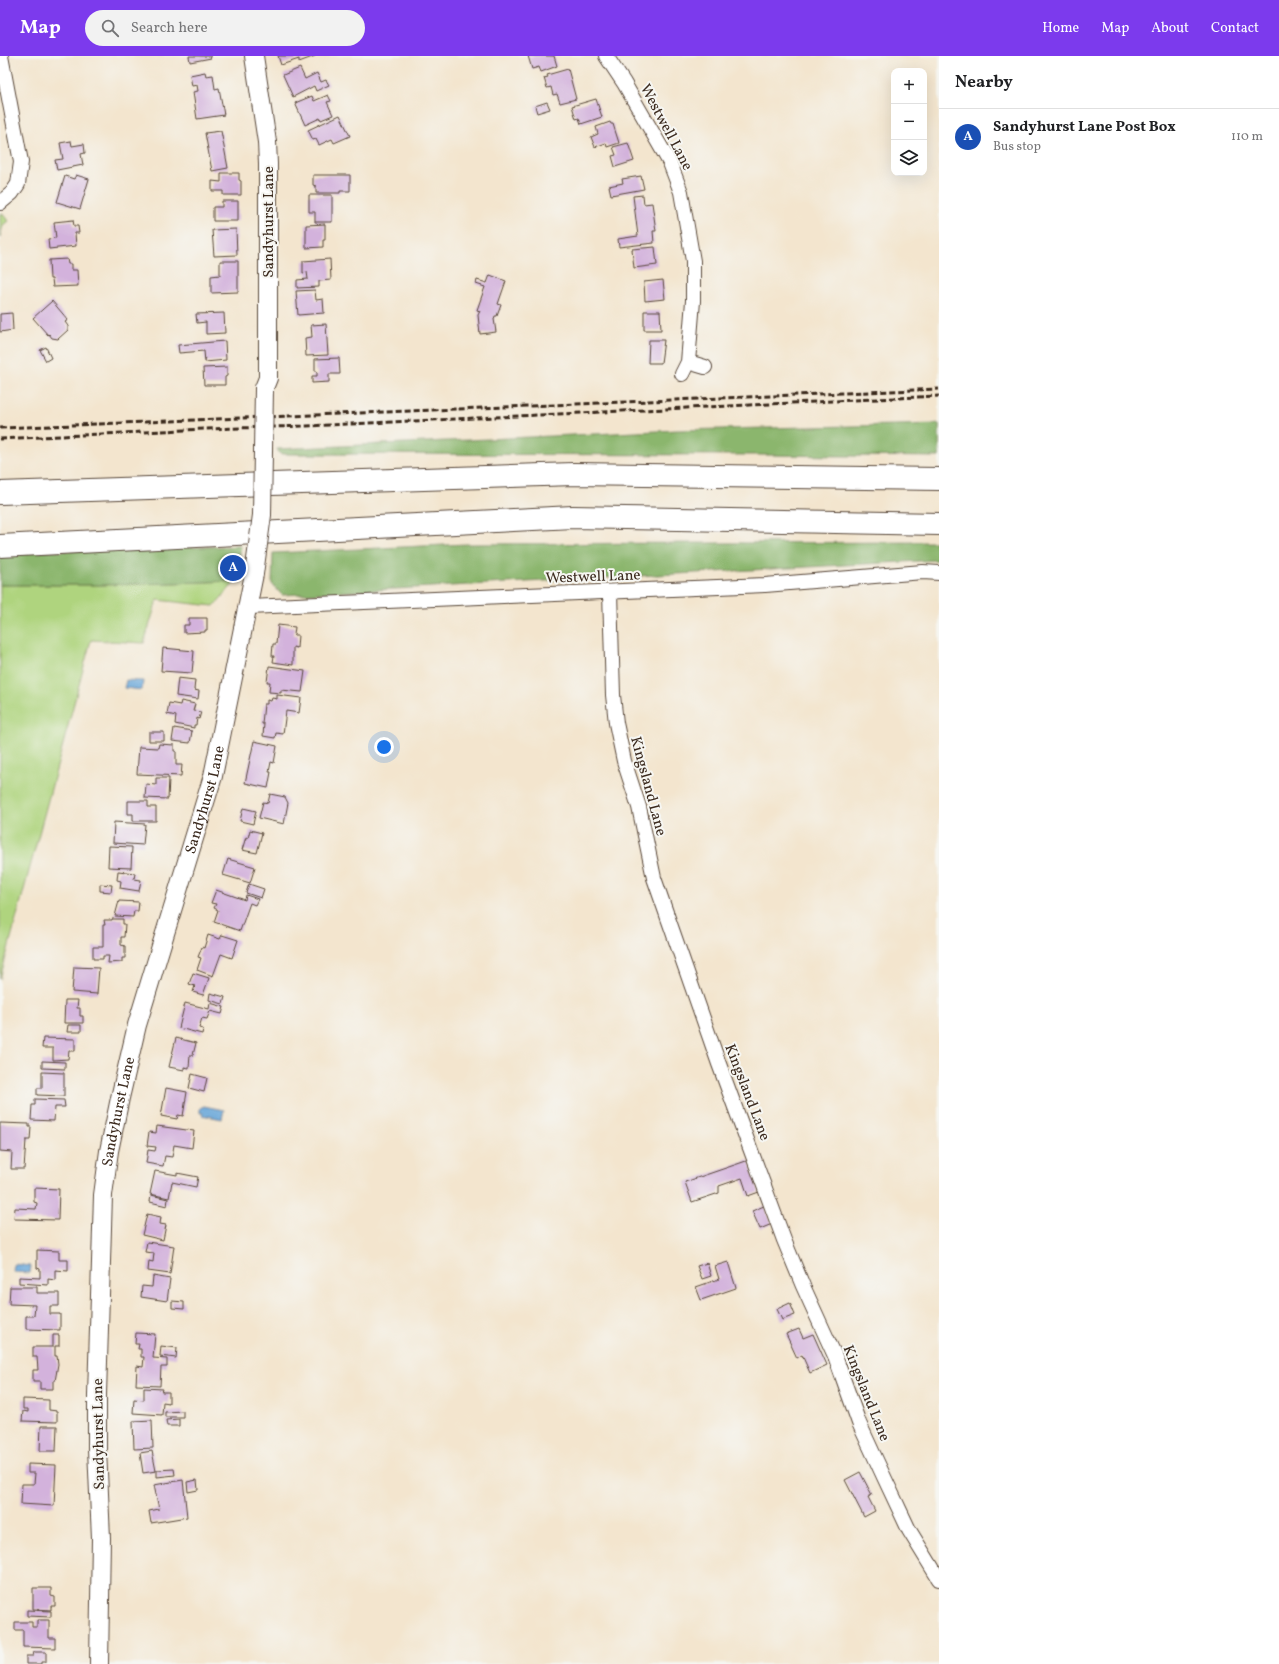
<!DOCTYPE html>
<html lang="en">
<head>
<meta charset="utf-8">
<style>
	:root { --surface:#fff; --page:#f2f2f2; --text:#202124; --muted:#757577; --line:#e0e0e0; --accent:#7c3aed }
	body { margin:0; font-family:Vollkorn,serif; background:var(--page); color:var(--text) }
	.controls { position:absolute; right:12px; top:12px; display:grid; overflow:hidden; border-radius:8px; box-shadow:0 4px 16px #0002 }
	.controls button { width:36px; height:36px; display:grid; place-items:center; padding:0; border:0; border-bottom:1px solid var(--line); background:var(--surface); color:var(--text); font:20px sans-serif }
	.you { position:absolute; left:384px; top:691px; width:14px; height:14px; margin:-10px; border:3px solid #fff; border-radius:50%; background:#1a73e8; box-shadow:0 0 0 6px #1a73e833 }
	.badge { display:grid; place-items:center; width:26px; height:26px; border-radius:50%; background:var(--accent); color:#fff; font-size:13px; font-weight:700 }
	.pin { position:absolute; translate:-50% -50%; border:2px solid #fff; box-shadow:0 1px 4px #0006 }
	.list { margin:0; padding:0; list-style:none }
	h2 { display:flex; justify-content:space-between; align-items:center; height:52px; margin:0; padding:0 16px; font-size:17px }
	h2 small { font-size:13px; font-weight:400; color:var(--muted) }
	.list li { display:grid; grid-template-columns:26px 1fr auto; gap:12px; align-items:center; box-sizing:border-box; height:56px; padding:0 16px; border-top:1px solid var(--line) }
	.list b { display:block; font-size:15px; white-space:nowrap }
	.list p { margin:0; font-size:13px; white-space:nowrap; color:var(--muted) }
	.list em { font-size:13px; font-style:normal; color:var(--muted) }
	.icon { flex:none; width:22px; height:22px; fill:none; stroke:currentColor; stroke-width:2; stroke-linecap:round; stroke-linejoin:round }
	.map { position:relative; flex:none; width:939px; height:1608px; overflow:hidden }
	header { display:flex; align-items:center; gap:24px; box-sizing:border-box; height:56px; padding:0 20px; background:var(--accent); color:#fff }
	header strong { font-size:19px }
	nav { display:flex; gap:22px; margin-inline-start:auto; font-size:14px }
	.search { width:280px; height:36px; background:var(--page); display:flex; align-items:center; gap:10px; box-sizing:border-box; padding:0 14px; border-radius:22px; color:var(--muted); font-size:15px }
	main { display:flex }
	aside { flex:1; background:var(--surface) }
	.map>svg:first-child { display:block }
</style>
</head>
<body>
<header>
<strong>Map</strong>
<div class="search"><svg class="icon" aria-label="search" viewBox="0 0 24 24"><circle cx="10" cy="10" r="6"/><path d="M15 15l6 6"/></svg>Search here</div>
<nav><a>Home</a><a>Map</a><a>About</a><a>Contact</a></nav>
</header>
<main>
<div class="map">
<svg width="939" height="1608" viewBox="0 0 939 1608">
	<rect width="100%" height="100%" fill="#f6f6f2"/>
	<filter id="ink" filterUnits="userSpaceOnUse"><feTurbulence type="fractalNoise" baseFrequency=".025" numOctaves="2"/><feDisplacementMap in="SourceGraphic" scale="8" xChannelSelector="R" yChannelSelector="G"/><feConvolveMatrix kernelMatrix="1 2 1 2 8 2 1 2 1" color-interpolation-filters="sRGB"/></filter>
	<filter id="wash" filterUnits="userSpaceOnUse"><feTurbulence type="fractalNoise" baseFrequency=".012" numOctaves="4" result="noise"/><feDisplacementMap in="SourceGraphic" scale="16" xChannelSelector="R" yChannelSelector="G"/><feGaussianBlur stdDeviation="0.9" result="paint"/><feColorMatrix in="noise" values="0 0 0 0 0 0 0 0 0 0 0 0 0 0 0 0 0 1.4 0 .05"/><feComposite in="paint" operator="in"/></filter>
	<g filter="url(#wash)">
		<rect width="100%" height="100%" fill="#f3e5ce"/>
		<path fill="#afd47e" stroke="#757f4e" d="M2,157L8,165L3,169L0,181V158Z
			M236,525L214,550L157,544L144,587L91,584L0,923V529H101Z"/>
		<path fill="#8bb66d" stroke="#637046" d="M939,368V401L759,399L280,398L277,393L678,374Z
			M939,486V504L282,539L272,528L273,497L466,488Z
			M241,490L236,525L101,529H0V497Z"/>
		<path fill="#66a5d8" stroke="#50687b" d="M126,624L143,625L142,634L124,632Z
			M204,1050L224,1054L222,1063L202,1059L203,1057H200V1052Z
			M14,1208L31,1210L30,1217L13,1216Z"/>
		<g id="blocks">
			<path fill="#d3b2dc" d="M189,0H210L211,2L190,6Z
				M278,0H315L299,6V3L281,9Z
				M528,0H554L557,10L541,16L539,11L532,13Z
				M300,12L305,23L317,17L321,26L326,24L329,29L316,35L314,30L293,41L283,19Z
				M568,13L576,43L560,47L557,38L553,39L551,31L547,32L544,22L548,21L547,19Z
				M205,16L206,20L213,19L215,33L219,32L224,59L197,63L193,36L198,35L197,29L192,30L190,19Z
				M328,39L331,45L327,46L333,59L321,64L320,62L305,69L295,47L312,40L314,45Z
				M596,43L602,61L581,68L579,62L576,63L572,50Z
				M547,46L550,53L537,57L535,50Z
				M340,59L350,80L334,87L332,83L319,89L316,83L313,84L308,74Z
				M610,66L611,68H613L619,87L607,91L606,87L595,91L591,81L598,78L596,71Z
				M221,75L228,112L212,115L205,77Z
				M71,85L72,90L84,88L85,97L81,98L83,109L57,114L55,104L63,103L60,87Z
				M628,87L634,105L615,111L612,100L616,99L613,91Z
				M221,117H239V124L241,125V139H223V135H212V125L221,126Z
				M76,119L89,123L80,153L57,146L65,120L74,123Z
				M313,119H350V135H340V137H316V130L313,129Z
				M641,120L644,133L611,139L609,130L623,127L622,123Z
				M309,139H332V166H315V156H309Z
				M643,139L644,148L652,147L656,175H653L654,187L619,191L618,183L638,180L633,140Z
				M222,145H238V165H213V151H222Z
				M73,164L74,170H78L79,177H75L76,190L49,193L48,183L56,182L54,166Z
				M325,168V184H323V191L306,192V169Z
				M236,173L237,199L214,200L212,174Z
				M655,191L657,209L634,212L632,193Z
				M67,203L68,208H71V214H77L78,230L53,231L52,223H50L49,204Z
				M330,203L331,224L319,225V231L297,232V224L308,223L307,216L303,217V205Z
				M220,205H238V236L211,237V220L220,219Z
				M490,219L506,225L498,248L501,249L497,260H495L494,263L496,276L480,278L478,259L480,255L477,254L485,231L476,228L477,224L487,227Z
				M663,224L665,243L645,245L644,226Z
				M315,234L316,244L323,243L324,257L298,259L296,235Z
				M52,245L68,264L65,266L68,270V274L58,283L52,282L49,278L48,279L33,262Z
				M644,255H660L661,274H644Z
				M12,257L13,274L0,276V258Z
				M224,257L225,277L206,278V266L197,267L196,258Z
				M326,268L328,299L306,300L305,282L312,281L311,269Z
				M649,284H664L661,307H648Z
				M225,285L226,304L205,306L204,295L179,297L178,289Z
				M46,291L51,302L46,305L40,294Z
				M339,302L340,318H329V326L312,327V320H317V315H315V303Z
				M227,311V320L225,321V329H204L203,312Z
				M189,562H207V574H205V576L184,577V569H189Z
				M278,569L295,571L294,579H298L297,592L293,591V609L273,606L274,600H272L273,588H276Z
				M163,592L194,595L192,617L161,615Z
				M269,610L305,615L302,636L281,634V637L269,636L270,626H267Z
				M178,622L195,624L194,634L199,635L198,643L176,640Z
				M277,639L301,642L299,657L286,655L283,678L276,677L275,682L263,680L264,668H262L264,648H267V644L271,645L272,642L277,643Z
				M181,645L195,648L193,655L201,656L199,663L197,662L196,669H194V672L175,668L176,660L167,658L169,647L180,649Z
				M174,672L192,675L190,687L172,685Z
				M149,676H164V685H149Z
				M254,685L277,690L274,707L271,706L269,716H271L268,732L245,727Z
				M159,688L174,689V695H176V709H182L181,720L137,718L139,691L158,692Z
				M156,722H169L168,743L145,742L146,728L156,729Z
				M270,738L285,741L288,747L284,768L259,762L263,746L268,747Z
				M128,745H148V751H156V765H133V758H128Z
				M243,752L256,755L253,768L240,765Z
				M114,766L145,768L143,789L113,787Z
				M250,774L262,777L257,797L242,794L246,781L248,782Z
				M109,790L132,791L131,812L108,811Z
				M228,803L255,811L250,827L223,819Z
				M118,815L135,817L134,823L141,824L139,835L120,832L121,825L117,824Z
				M100,828L112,829L111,836L100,835Z
				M249,828L264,833L261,842L246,837Z
				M216,834L245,844L246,839L258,843L255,849L250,847L240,875L214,866L218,854L214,852L216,848L211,847Z
				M119,845L139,846L138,855H134L133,861L115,860Z
				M112,863H123V868H125L124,881H121V889L125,890V902H122V906L108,907L109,900H103V903H93V891H103V869H105L104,864H112Z
				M208,879L220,883L222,879L238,884L232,902L221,898L213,920L197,914L201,902L198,901L202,891L204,892Z
				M74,911L99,912L97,938L72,936Z
				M193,917L209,922L203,939L193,936L195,930L189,928Z
				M210,937L225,941L223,948L209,944Z
				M65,944H78L77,952H80V960H83V967H64Z
				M185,947L209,953L210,947L224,951L222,958L210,955L207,963L202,962L199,972L203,973L202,978L179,972Z
				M68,969H81V976H67Z
				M43,982L75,983V995H69L68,1003L53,1004V992H42Z
				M176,982L196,987L193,999H190L189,1012L184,1011V1014L169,1011Z
				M42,1005L65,1006V1013L42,1012Z
				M42,1016L64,1017V1040L37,1039V1032H42Z
				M192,1018L207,1022L204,1036L189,1032Z
				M166,1032L187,1036L183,1060L178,1059L177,1063L161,1060Z
				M35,1043L64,1044L65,1051H55L54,1065L31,1064L32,1049H35Z
				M0,1067L29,1068V1071H31L30,1084H26L24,1113H11L12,1096L0,1095Z
				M157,1070L194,1075L192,1092L174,1089L172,1101L165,1100L163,1110L146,1107L148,1094L155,1095L156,1091L147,1090L149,1076L156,1077Z
				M749,1104L759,1136L748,1140L742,1122L719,1130V1137L692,1146L685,1126Z
				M155,1115L177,1119V1117L198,1121L196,1131L172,1126L169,1142L150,1138Z
				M34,1132L59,1133L58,1164L14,1163L15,1152L36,1153L37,1147L34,1146Z
				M151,1139L168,1143L167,1150L150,1146Z
				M764,1150L772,1168L760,1173L752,1155Z
				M147,1158L161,1161L160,1168L166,1169L163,1184L142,1179Z
				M147,1186L174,1190L170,1218L148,1215L149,1205L153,1206L154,1197L145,1196Z
				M37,1194L59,1195V1204H68V1215L55,1214V1224L48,1223V1229L19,1227V1221L40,1222V1213L37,1212Z
				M728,1206L736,1232L701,1244L696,1231L719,1223L715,1210Z
				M707,1207L711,1220L702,1223L697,1210Z
				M153,1220L170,1223L167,1245L141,1241L142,1230L152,1231Z
				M10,1231H37V1237H59V1250H50V1258H60V1274L26,1273V1260H34L35,1249L9,1248Z
				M172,1245L184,1246V1253L172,1252Z
				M790,1247L795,1259L782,1264L777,1253Z
				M799,1273L803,1282L813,1278L827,1309L810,1317L802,1299L797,1302L786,1278Z
				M136,1277L155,1278L153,1302L167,1303V1311H161L160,1330L136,1329L137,1310L143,1311L144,1301H141V1293H138L139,1288H135Z
				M53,1279H59V1290H55V1300H57L58,1308L55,1325H53V1333H40V1325H33V1314H38L37,1301H33V1291H53Z
				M161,1290L177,1292L176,1302L160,1300Z
				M144,1332L163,1333L162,1336H169V1347L163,1346L162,1359L133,1357L134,1343L144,1344Z
				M23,1343L49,1344V1354L57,1355V1366L22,1365L23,1355L28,1356V1353H23Z
				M183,1355V1361H165V1356Z
				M179,1363V1370H167L166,1364Z
				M152,1364L153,1392L134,1393L133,1365Z
				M41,1370H57L56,1395H40Z
				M152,1395L156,1415L143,1417L140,1397Z
				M28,1408L56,1409L54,1450L21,1448L22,1428H34L35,1417H28Z
				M174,1413L175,1419L157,1421V1414Z
				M860,1416L872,1439L868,1441L875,1455L864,1461L845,1424Z
				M183,1424L187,1461L151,1467L149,1455L159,1453L154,1429Z
				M197,1424L198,1434L188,1436L187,1426Z
				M33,1532H51V1540L55,1541V1550H51V1554L33,1553Z
				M27,1554L51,1555V1561L27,1560Z
				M37,1564H49V1582H55V1592L23,1591V1574H15V1566H32V1571H37Z
				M34,1596H46V1606H41V1608H26V1600H33Z"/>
		</g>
	</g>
	<g filter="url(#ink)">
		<use href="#blocks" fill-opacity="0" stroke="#574638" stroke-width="1"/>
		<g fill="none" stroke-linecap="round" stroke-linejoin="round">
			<defs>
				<path id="minor" d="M606,0L624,27L670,107L681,136L693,205V245L688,306L682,318
					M0,147L12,137L18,128L21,106L1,0
					M688,306L705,311
					M610,536L613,639L616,667L624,705L639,751L654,822L719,1008L784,1184L803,1230L835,1300L859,1367L884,1421L909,1474L939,1523
					M247,551L765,529L923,516L939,517"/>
				<g id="tertiary">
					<path d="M254,0L267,86L268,108V322L264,332"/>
					<path id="s1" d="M99,1608L101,1482L97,1393V1339L103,1139L109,1095L120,1042L137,969L213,720L254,518"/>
				</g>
				<path id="motorway" d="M0,437L574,418L939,423
					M0,490L573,461L939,468"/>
			</defs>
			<use href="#minor" stroke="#574638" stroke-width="16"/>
			<use href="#tertiary" stroke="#574638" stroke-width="20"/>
			<use href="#motorway" stroke="#574638" stroke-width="24"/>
			<use href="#minor" stroke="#fff" stroke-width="14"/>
			<use href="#tertiary" stroke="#fff" stroke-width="18"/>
			<use href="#motorway" stroke="#fff" stroke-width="22"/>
			<path stroke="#3b2a1e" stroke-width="3" stroke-dasharray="6 3" stroke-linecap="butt" d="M0,372L939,333
				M0,383L204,373L307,370L939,340"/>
			<defs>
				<path id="tertiary-bridge" d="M254,518L262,459L264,332"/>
			</defs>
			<use href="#tertiary-bridge" stroke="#574638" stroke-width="20" stroke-linecap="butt"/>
			<use href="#tertiary-bridge" stroke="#fff" stroke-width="18"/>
		</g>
	</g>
	<g text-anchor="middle" stroke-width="4" stroke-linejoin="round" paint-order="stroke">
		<g font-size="15" fill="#3b2a1e" stroke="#f6f6f2">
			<text transform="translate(667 71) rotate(62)" y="5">Westwell Lane</text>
			<text transform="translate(268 166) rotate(-90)" y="5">Sandyhurst Lane</text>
			<text transform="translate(593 520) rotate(-2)" y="5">Westwell Lane</text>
			<text transform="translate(649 730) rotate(75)" y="5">Kingsland Lane</text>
			<text dy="5" stroke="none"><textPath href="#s1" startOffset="878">Sandyhurst Lane</textPath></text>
			<text transform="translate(748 1036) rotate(69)" y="5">Kingsland Lane</text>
			<text dy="5" stroke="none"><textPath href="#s1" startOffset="554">Sandyhurst Lane</textPath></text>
			<text transform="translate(867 1337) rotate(68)" y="5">Kingsland Lane</text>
			<text transform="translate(98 1378) rotate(-91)" y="5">Sandyhurst Lane</text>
		</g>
	</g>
</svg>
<div class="controls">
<button>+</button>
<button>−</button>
<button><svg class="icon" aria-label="layers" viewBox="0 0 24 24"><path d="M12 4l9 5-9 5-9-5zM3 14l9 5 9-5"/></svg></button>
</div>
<div class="you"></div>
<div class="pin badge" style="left:233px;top:512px;background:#1a4fb4">A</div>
</div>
<aside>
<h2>Nearby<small></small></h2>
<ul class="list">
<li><span class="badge" style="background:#1a4fb4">A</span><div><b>Sandyhurst Lane Post Box</b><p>Bus stop</p></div><em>110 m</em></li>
</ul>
</aside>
</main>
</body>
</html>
